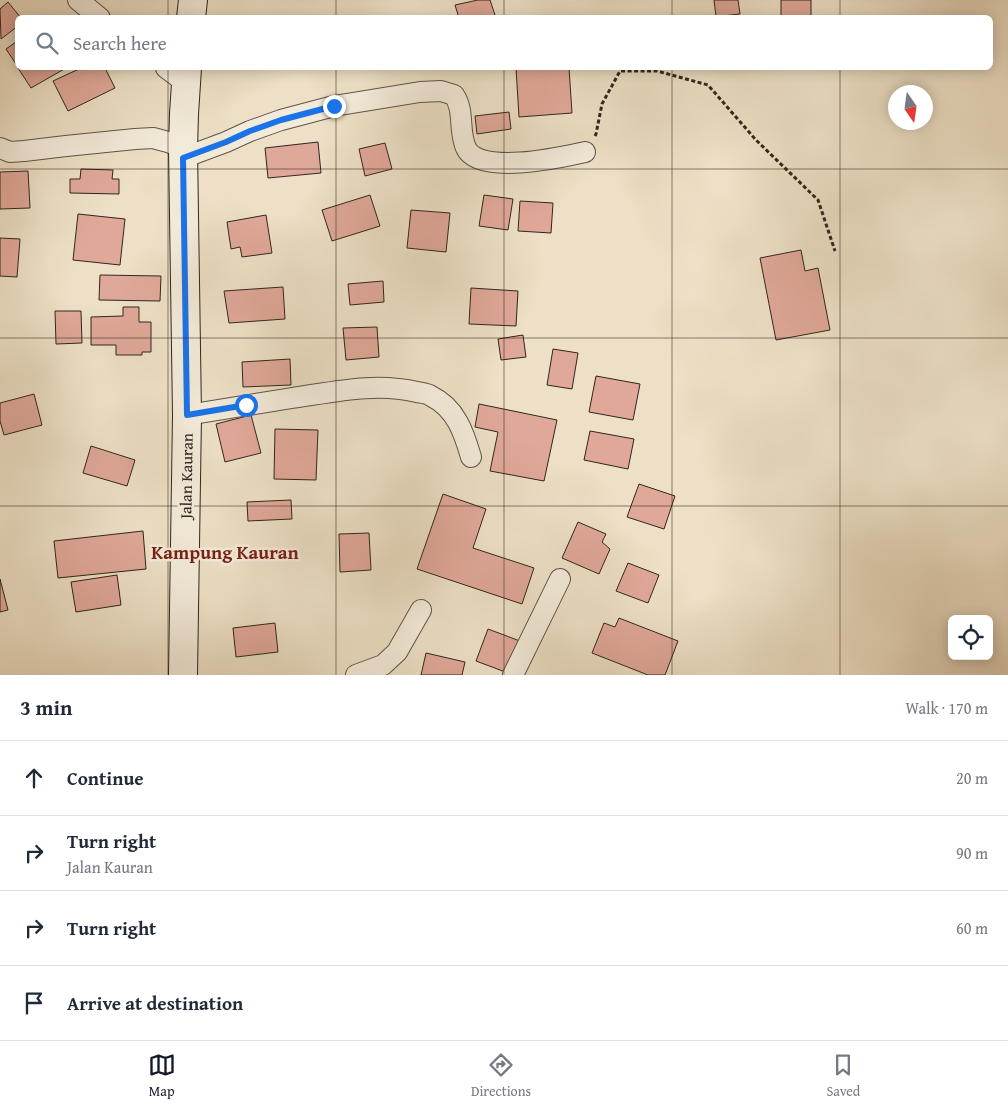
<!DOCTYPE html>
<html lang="en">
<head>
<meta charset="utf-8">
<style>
	:root { --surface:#fff; --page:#f2f2f3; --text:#1f2937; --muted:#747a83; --line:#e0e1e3; --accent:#111827 }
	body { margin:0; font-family:"Gentium Book Plus",serif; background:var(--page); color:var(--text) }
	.controls { position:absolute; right:15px; bottom:15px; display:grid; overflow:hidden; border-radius:8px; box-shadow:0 2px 12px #0003 }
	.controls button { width:45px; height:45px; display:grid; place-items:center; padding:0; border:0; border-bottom:1px solid var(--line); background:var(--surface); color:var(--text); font:25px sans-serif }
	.compass { position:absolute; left:888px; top:85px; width:45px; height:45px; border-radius:50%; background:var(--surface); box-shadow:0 2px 12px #0003; rotate:167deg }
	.stop { position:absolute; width:15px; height:15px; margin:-11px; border:4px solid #1a73e8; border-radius:50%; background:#fff }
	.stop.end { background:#1a73e8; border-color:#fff; box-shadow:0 1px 5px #0008 }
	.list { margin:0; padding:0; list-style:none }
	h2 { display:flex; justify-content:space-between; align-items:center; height:65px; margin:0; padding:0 20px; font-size:21px }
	h2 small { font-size:16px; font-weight:400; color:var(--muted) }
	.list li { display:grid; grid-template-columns:32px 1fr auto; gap:15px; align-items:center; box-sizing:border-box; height:75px; padding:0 20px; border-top:1px solid var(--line) }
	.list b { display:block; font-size:19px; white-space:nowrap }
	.list p { margin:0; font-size:16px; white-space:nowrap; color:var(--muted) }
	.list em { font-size:16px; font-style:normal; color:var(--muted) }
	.icon { flex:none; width:28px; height:28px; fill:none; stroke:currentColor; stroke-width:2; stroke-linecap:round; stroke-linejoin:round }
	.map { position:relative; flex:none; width:1008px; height:675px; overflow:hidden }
	.search { position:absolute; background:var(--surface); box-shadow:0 2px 12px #0003; left:15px; right:15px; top:15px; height:55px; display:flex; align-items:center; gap:12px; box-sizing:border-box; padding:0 18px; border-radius:8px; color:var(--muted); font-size:19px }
	.sheet { height:365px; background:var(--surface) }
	nav { display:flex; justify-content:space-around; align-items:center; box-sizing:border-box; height:70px; border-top:1px solid var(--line); background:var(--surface); font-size:14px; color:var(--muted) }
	nav a { display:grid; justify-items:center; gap:2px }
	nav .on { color:var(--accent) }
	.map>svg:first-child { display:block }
</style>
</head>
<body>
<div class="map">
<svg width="1008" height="675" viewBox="0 0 1008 675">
	<rect width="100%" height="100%" fill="#ede0c6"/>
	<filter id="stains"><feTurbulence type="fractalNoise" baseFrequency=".004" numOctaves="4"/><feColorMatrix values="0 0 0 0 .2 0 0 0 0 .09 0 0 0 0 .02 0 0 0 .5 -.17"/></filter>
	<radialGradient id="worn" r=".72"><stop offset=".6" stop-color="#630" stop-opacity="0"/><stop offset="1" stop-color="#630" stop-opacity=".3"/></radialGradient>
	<path fill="#e0a899" stroke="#30261e" d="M478,0H490L496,18H459L455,5Z
		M714,0H738L740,14L705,18L716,16Z
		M781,0H811V18H781Z
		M8,2L21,18H18V26L1,39L0,9Z
		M17,35H18V67L6,49L16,42Z
		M18,68H66L31,88Z
		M81,68H105L115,88L68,111L53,81Z
		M516,68H569L572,113L519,117Z
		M509,112L511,129L477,134L475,116Z
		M318,142L321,173L268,178L265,148Z
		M385,143L392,169L365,176L359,149Z
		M81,169L113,170L112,179H119V194L70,193V179H80Z
		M28,171L30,208L0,209V172Z
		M370,195L380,226L332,241L322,210Z
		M484,195L513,199L508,230L479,226Z
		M520,201L553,203L551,233L518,231Z
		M411,210L450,213L446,252L407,248Z
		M78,214L125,219L120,265L73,260Z
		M266,215L272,253L242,257L240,247L231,249L227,222Z
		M0,238L20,239L17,277L0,276Z
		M801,250L805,271L818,268L830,330L776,340L760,258Z
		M100,275L161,276L160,301L99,300Z
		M383,281L384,302L350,305L348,284Z
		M283,287L285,319L229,323L224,291Z
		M471,288L518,291L516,326L469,324Z
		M123,307H139V322H151V352H142V355H116V345H91V317L123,316Z
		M55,311H81L82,343L56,344Z
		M377,327L379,357L346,360L343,328Z
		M523,335L526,357L501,360L498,339Z
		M553,349L578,353L572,389L547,385Z
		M290,359L291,385L243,387L242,362Z
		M596,376L640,384L633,420L589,412Z
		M34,394L42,425L4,435L0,421V403Z
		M479,404L557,420L544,481L490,471L498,432L475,427Z
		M251,415L261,453L225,462L216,424Z
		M275,429L318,430L316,480L274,479Z
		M590,431L634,439L628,469L584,460Z
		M91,446L135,460L127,486L83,473Z
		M639,484L675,496L664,529L627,517Z
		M443,494L486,509L473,548L534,568L522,604L417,569Z
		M291,500L292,519L248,521L247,502Z
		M578,522L606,534L602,542L610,549L599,574L562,558Z
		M143,531L146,569L58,578L54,541Z
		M369,533L371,570L340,572L339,534Z
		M628,563L659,575L648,603L616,591Z
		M117,575L121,605L76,612L71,582Z
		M0,579L8,610L0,612Z
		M619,618L678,641L665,675H648L592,653L604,623L615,627Z
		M275,623L278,652L236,657L233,628Z
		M488,629L520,641L508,673L476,661Z
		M426,653L465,662L462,675H421Z"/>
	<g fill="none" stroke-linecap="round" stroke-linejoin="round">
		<defs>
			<path id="street" d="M78,0L100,18
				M166,68L186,83
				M0,148L10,152L24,151L66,146L135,139L153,138L168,142L183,148
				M183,158L226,142L250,131L281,120L334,106L420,92L441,91L454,95C465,111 458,130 466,148C479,176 562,157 585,152
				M187,415C222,409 257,404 292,398C334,392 375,382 417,392C421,393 427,393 431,396C456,408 464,433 471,457
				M356,675L383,665L397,652L421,610
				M513,675L560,579"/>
			<path id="secondary" d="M191,18L193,0
				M183,675L187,415L183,148L184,114L187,68"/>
		</defs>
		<use href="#street" stroke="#5f5448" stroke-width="22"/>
		<use href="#secondary" stroke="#30261e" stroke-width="30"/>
		<path stroke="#30261e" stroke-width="3" stroke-dasharray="4 2.5" stroke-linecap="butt" d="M595,136L596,134L602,104L620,71H657L708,85L756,140L818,200L835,251"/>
		<use href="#street" stroke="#f3ebda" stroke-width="20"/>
		<use href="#secondary" stroke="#f3ebda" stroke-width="28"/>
	</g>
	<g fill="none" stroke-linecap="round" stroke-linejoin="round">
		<path stroke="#1a73e8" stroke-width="6" d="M246,405L187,415L183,158L226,142L250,131L281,120L334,106"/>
	</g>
	<path fill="none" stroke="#30261e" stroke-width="1" stroke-opacity="0.55" d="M168,0V18M336,0V18M504,0V18M672,0V18M840,0V18M168,68V675M336,68V675M504,68V675M672,68V675M840,68V675M0,169H1008M0,338H1008M0,506H1008"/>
	<g text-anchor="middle" stroke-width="5" stroke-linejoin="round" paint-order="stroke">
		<g font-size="16" fill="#30261e" stroke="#f3ebda">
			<text transform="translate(186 476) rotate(-89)" y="6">Jalan Kauran</text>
		</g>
		<g font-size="19" font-weight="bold" fill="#7a1f14" stroke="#f3ebda">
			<text x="225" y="559">Kampung Kauran</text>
		</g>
	</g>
	<rect width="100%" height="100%" filter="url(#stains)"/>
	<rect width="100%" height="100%" fill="url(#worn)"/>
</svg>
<div class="controls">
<button><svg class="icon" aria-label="locate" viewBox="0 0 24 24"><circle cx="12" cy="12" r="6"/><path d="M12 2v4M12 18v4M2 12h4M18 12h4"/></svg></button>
</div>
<svg class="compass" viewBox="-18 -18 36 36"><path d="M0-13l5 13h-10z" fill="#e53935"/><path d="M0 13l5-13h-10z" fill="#747a83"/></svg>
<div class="stop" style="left:246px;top:405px"></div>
<div class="stop end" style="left:334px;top:106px"></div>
<div class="search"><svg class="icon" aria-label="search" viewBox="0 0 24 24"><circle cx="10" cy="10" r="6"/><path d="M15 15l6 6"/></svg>Search here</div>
</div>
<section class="sheet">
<h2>3 min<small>Walk · 170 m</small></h2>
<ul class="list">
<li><svg class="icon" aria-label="ahead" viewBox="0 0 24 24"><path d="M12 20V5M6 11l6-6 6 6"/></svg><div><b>Continue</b></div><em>20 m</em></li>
<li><svg class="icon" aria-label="right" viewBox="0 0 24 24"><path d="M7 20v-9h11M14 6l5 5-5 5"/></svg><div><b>Turn right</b><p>Jalan Kauran</p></div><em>90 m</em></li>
<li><svg class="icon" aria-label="right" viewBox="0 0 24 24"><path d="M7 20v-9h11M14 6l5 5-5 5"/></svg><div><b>Turn right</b></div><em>60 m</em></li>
<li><svg class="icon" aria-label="arrive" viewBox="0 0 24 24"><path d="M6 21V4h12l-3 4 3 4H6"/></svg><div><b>Arrive at destination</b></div></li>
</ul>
</section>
<nav>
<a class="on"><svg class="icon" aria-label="map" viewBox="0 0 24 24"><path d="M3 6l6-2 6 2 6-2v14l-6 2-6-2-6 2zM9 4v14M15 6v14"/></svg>Map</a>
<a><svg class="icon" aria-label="directions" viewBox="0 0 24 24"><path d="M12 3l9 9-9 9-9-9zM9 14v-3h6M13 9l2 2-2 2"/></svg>Directions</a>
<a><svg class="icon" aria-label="saved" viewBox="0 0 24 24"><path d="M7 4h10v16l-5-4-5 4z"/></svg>Saved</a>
</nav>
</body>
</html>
